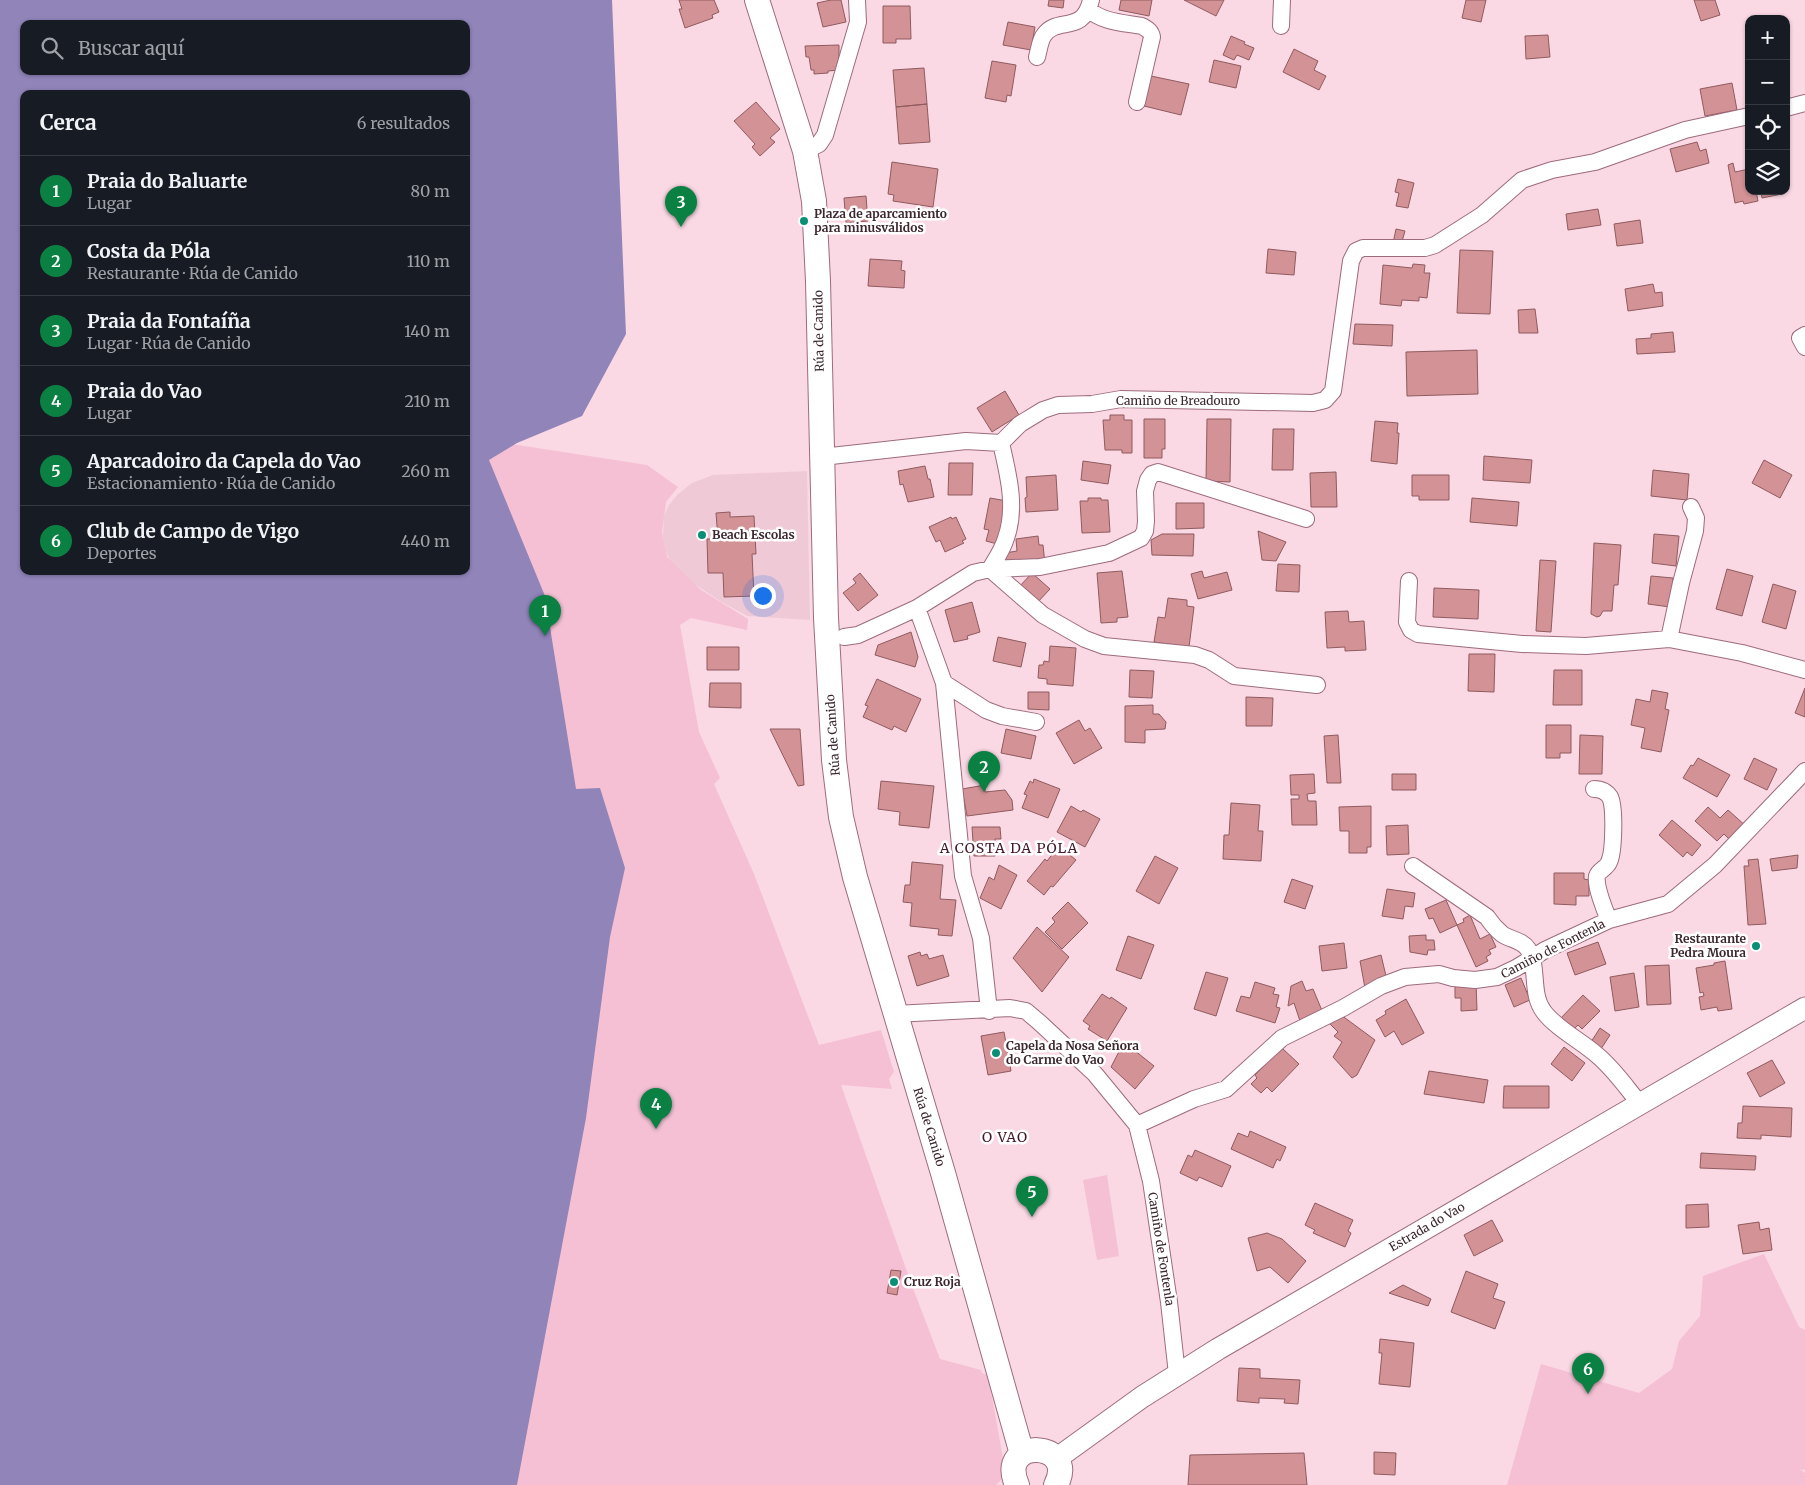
<!DOCTYPE html>
<html lang="es">
<head>
<meta charset="utf-8">
<style>
	:root { --surface:#171b24; --page:#242831; --text:#f1f3f6; --muted:#9ea1a6; --line:#363941; --accent:#0b8043 }
	body { margin:0; font-family:Merriweather,serif; background:var(--page); color:var(--text) }
	.controls { position:absolute; right:15px; top:15px; display:grid; overflow:hidden; border-radius:10px; box-shadow:0 1px 4px #0004 }
	.controls button { width:45px; height:45px; display:grid; place-items:center; padding:0; border:0; border-bottom:1px solid var(--line); background:var(--surface); color:var(--text); font:25px sans-serif }
	.you { position:absolute; left:762px; top:595px; width:18px; height:18px; margin:-12px; border:4px solid #fff; border-radius:50%; background:#1a73e8; box-shadow:0 0 0 8px #1a73e833 }
	.badge { display:grid; place-items:center; width:32px; height:32px; border-radius:50%; background:var(--accent); color:#fff; font-size:16px; font-weight:700 }
	.pin { position:absolute; translate:-50% -41px; filter:drop-shadow(0 1px 2px #0008) }
	.pin::after { content:''; position:absolute; top:26px; width:18px; height:15px; background:inherit; clip-path:polygon(0 0,100% 0,50% 100%) }
	.list { margin:0; padding:0; list-style:none }
	h2 { display:flex; justify-content:space-between; align-items:center; height:65px; margin:0; padding:0 20px; font-size:21px }
	h2 small { font-size:16px; font-weight:400; color:var(--muted) }
	.list li { display:grid; grid-template-columns:32px 1fr auto; gap:15px; align-items:center; box-sizing:border-box; height:70px; padding:0 20px; border-top:1px solid var(--line) }
	.list b { display:block; font-size:19px; white-space:nowrap }
	.list p { margin:0; font-size:16px; white-space:nowrap; color:var(--muted) }
	.list em { font-size:16px; font-style:normal; color:var(--muted) }
	.icon { flex:none; width:28px; height:28px; fill:none; stroke:currentColor; stroke-width:2; stroke-linecap:round; stroke-linejoin:round }
	.map { position:relative; flex:none; width:1805px; height:1485px; overflow:hidden }
	.search { position:absolute; background:var(--surface); box-shadow:0 1px 4px #0004; left:20px; top:20px; width:450px; height:55px; display:flex; align-items:center; gap:12px; box-sizing:border-box; padding:0 18px; border-radius:10px; color:var(--muted); font-size:19px }
	.panel { position:absolute; background:var(--surface); box-shadow:0 1px 4px #0004; left:20px; top:90px; width:450px; height:485px; border-radius:10px }
	.map>svg:first-child { display:block }
</style>
</head>
<body>
<div class="map">
<svg width="1805" height="1485" viewBox="0 0 1805 1485">
	<rect width="100%" height="100%" fill="#fad8e4"/>
	<path fill="#f0c9d7" d="M807,471L810,620L747,616L720,601L696,585L676,570L671,563L666,552L663,537L664,516L669,505L677,495L692,483L713,475Z"/>
	<path fill="#f5c0d4" d="M466,437L647,465L678,487L666,502L662,532L667,557L701,590L748,619L747,630L691,618L680,625L699,732L720,778L714,784L754,874L819,1045L881,1030L894,1072L889,1079L892,1089L841,1085L911,1283L940,1359L981,1370L982,1373L988,1375L1006,1475L996,1485H401L466,571Z
		M1107,1175L1119,1256L1097,1260L1083,1180Z
		M1764,1254L1799,1327L1805,1330V1470L1800,1469L1805,1473V1485H1507L1541,1364L1639,1393L1672,1369L1679,1341L1700,1316L1703,1276Z"/>
	<path fill="#9084b9" fill-rule="evenodd" d="M0,0H612L626,334L582,416L517,443L489,460L545,596L576,789L600,788L625,868L610,937L586,1118L517,1485H0ZM24,24H466V71H24ZM24,94H466V571H24Z"/>
	<path fill="#d39296" stroke="#8f5b5f" d="M679,0H714L719,12L712,15L713,18L685,28L679,9H682Z
		M831,0H841L846,22L823,27L817,3Z
		M1049,0H1064L1063,8L1048,6Z
		M1121,0H1152L1149,16L1119,10Z
		M1184,0H1224L1216,16Z
		M1466,0H1486L1481,22L1462,18Z
		M1694,0H1715L1720,15L1701,21Z
		M883,6H910L911,39H896V43H883Z
		M1008,22L1035,27L1031,50L1003,45Z
		M1548,35L1550,57L1526,59L1525,36Z
		M1231,36L1245,42L1244,44L1254,48L1249,60L1237,55L1234,60L1223,55Z
		M839,45V70L828,71V73L814,74V70H811L809,57H806L805,46Z
		M1294,49L1318,61L1314,70L1326,76L1319,90L1283,72Z
		M1214,60L1241,66L1236,88L1209,82Z
		M992,61L1016,65L1011,96L1007,95L1006,102L985,98Z
		M924,68L927,104L896,107L893,70Z
		M1151,76L1189,84L1181,115L1144,106Z
		M1732,83L1737,110L1705,116L1700,89Z
		M756,102L780,129L770,138L775,142L760,156L752,147L755,144L734,121Z
		M927,104L930,142L899,144L896,107Z
		M1697,142L1700,151L1706,149L1709,163L1676,172L1670,149Z
		M892,162L938,169L933,207L893,201L894,195L888,194Z
		M1733,163L1735,172L1749,169V191H1756L1758,201L1744,204L1743,201L1735,203L1728,165Z
		M1398,179L1414,183L1408,208L1396,206L1399,193L1395,192Z
		M1761,191H1782V194L1762,198Z
		M866,196L868,221L846,223L844,198Z
		M1598,209L1601,225L1568,230L1566,214Z
		M1640,220L1643,243L1617,246L1614,224Z
		M1396,229L1405,231L1401,245L1393,243Z
		M1268,249L1296,252L1294,275L1266,273Z
		M1460,250L1493,251L1490,314L1457,313Z
		M870,259L902,261L901,270L905,271L904,288L868,286Z
		M1413,264L1425,265L1424,273H1430L1427,298L1419,297V301L1402,300L1401,306L1380,304L1383,265L1412,268Z
		M1653,284L1655,293L1662,292L1663,306L1628,311L1625,289Z
		M1535,309L1538,333H1519L1518,310Z
		M1355,324L1393,325L1392,346L1353,344Z
		M1673,332L1675,352L1637,354L1636,339L1651,338V334Z
		M1477,350L1478,394L1407,396L1406,352Z
		M1005,391L1019,415L992,432L977,408Z
		M1110,415H1124V420H1132V453H1122V450H1105L1103,420H1110Z
		M1144,419H1165V449H1162V458H1144Z
		M1207,419H1231L1230,482L1206,481Z
		M1375,421L1398,423L1397,433H1399L1397,464L1371,461Z
		M1273,429H1294L1293,470H1272Z
		M1484,456L1532,460L1530,483L1483,480Z
		M1764,460L1792,475L1780,498L1752,483Z
		M1083,461L1111,465L1108,484L1081,480Z
		M949,463H973L972,495H948Z
		M925,466L928,479H930L934,497L908,502L903,484L900,485L898,471Z
		M1653,470L1689,474L1687,500L1651,496Z
		M1336,472L1337,507H1311L1310,473Z
		M1056,475L1058,510L1026,512L1025,498L1027,497L1026,477Z
		M1412,475H1449V500H1419V496H1412Z
		M990,498L1007,501L1001,545L986,541L989,530L984,529Z
		M1088,498H1101V500H1108L1110,532L1082,533L1080,501H1088Z
		M1472,498L1519,502L1517,526L1470,522Z
		M1176,503H1204V528L1176,529Z
		M730,512V517L754,516L756,554H752L754,596L724,597L723,573H708L707,539H718L716,513Z
		M951,517L952,519L956,517L966,539L962,541L964,543L945,552L940,540L936,542L929,527Z
		M1258,531L1286,542L1276,561L1262,560Z
		M1162,534H1194L1193,556L1152,555L1151,540Z
		M1654,534L1679,536L1676,566L1652,563Z
		M1038,536L1039,545H1043L1045,564L1001,568L1005,553L1017,551L1016,539Z
		M1594,543L1621,545L1618,585H1614L1612,611H1603L1600,616L1597,617L1591,614Z
		M1540,560L1556,561L1551,632L1536,631Z
		M1278,564L1300,565L1299,592L1276,591Z
		M1727,569L1753,576L1742,616L1716,609Z
		M1122,571L1128,617L1117,618V622L1101,623L1097,573Z
		M1202,571L1204,578L1227,572L1232,590L1198,599L1191,574Z
		M860,573L878,595L858,611L843,593L856,583L853,579Z
		M1032,573L1050,589L1036,604L1018,588Z
		M1651,576L1673,578L1670,607L1648,604Z
		M1773,584L1796,591L1786,629L1762,622Z
		M1434,588L1479,590L1478,619L1433,617Z
		M1168,598L1187,600V606L1194,607L1189,647L1154,642L1158,617L1165,618Z
		M972,602L980,632L967,636L968,639L954,642L945,610Z
		M1348,611L1349,622L1364,621L1366,650L1345,651V647L1327,648L1325,612Z
		M911,632L918,657L915,667L875,655L878,645Z
		M998,637L1026,643L1021,667L993,661Z
		M1050,646L1076,648L1073,686L1047,684V679L1038,678L1039,665H1043L1044,661L1049,662Z
		M707,647H739V670H707Z
		M1469,654H1495L1494,692L1468,691Z
		M1130,670L1154,671L1152,698L1129,697Z
		M1554,670H1582V705H1553Z
		M877,679L921,699L906,732L894,726L892,730L863,717L868,706L865,705Z
		M710,683H741V708L709,707Z
		M1805,688V717L1795,713Z
		M1652,690L1668,693L1665,709L1669,710L1661,752L1641,748L1645,728L1631,725L1636,699L1650,702Z
		M1028,692H1049V710L1028,709Z
		M1246,697L1273,698L1272,726H1246Z
		M1153,705V714H1159L1166,722L1165,729L1145,730V743L1125,742V706Z
		M1079,720L1085,731L1090,728L1102,748L1074,764L1056,733Z
		M1546,725H1571V753H1560V758H1546Z
		M770,729H800L804,785L798,786Z
		M1006,729L1036,736L1031,759L1001,753Z
		M1338,735L1341,783H1327L1324,736Z
		M1580,735L1603,736L1602,774H1579Z
		M1698,758L1730,775L1717,797L1683,778L1691,765L1693,766Z
		M1754,758L1777,769L1767,790L1744,779Z
		M1314,774L1315,793L1307,794L1308,801H1316L1317,825H1292L1291,799H1299V795H1291L1290,775Z
		M1392,774H1416V790H1392Z
		M1034,779L1060,789L1048,818L1022,808L1027,795L1024,794L1030,781L1033,783Z
		M881,781L934,786L929,828L899,825L900,812L878,809Z
		M985,785V792L1005,790L1012,800L1013,810L967,816L962,789Z
		M1231,803L1260,805L1258,831H1263L1261,861L1223,859L1224,835H1229Z
		M1071,806L1081,812L1083,810L1100,819L1085,847L1057,832Z
		M1371,806V847H1367V853H1349V831H1340L1339,807Z
		M1708,807L1720,818L1728,810L1747,827L1733,843L1724,834L1717,841L1695,821Z
		M1672,820L1701,845L1692,856L1687,852L1683,857L1659,835Z
		M1408,825L1409,854L1387,855L1386,826Z
		M972,827H1000L1001,839H995V856H974Z
		M1059,846L1076,860L1053,887L1051,886L1044,895L1027,881L1045,859L1047,861Z
		M1798,855L1797,868L1772,871L1770,859Z
		M1155,856L1178,868L1159,904L1136,891Z
		M1758,859L1766,924L1748,925L1744,866H1749L1748,860Z
		M912,862L943,865L940,899L956,900L952,936L938,935L939,929L910,926L912,903L903,902L905,885H910Z
		M999,865L1017,875L1001,909L980,898L989,877L994,880Z
		M1554,873H1584V879L1589,880V896H1576V905L1554,904Z
		M1292,879L1313,886L1305,909L1284,902Z
		M1387,889L1415,893L1413,907L1405,906L1403,919L1382,916Z
		M1446,900L1457,925L1440,933L1433,918L1429,919L1425,909Z
		M1068,902L1088,923L1062,949L1045,932L1055,922L1052,918Z
		M1470,915L1480,939L1490,934L1496,947L1489,950L1491,954L1486,957L1488,961L1476,967L1457,925L1464,922L1463,919Z
		M1037,927L1069,957L1042,992L1013,958Z
		M1426,935V940H1434L1435,950H1428L1427,955L1410,952L1409,936Z
		M1128,936L1154,945L1141,979L1116,970Z
		M1598,942L1606,964L1575,975L1567,953Z
		M1344,943L1347,968L1322,971L1319,946Z
		M920,952L921,956L927,954L929,959L943,955L949,976L917,986L908,956Z
		M1381,955L1386,976L1365,988L1360,961Z
		M1725,961L1732,1009L1718,1011L1717,1007L1701,1010L1699,997L1704,996L1703,992L1700,993L1696,968L1714,965V963Z
		M1669,965L1671,1004L1647,1005L1645,966Z
		M1206,972L1228,978L1216,1016L1194,1009Z
		M1634,973L1639,1007L1615,1011L1610,977Z
		M1521,978L1530,1000L1514,1007L1505,985Z
		M1302,981L1306,991L1313,989L1323,1013L1300,1021L1294,1003L1288,1006L1291,986Z
		M1255,982L1275,988L1273,994L1279,995L1276,1007L1280,1008L1275,1023L1236,1011L1241,996L1250,998Z
		M1476,983L1477,1010L1461,1011V998H1455V984Z
		M1102,994L1110,999L1111,997L1127,1008L1107,1041L1088,1029L1090,1026L1083,1021Z
		M1583,995L1600,1011L1582,1029L1578,1025L1571,1032L1559,1020Z
		M1406,999L1424,1033L1402,1045L1394,1031L1385,1037L1376,1020L1386,1014L1385,1011Z
		M1341,1015L1375,1040L1357,1075L1352,1078L1333,1057L1342,1042L1334,1036L1338,1032L1328,1022Z
		M1600,1028L1610,1035L1599,1052L1589,1045Z
		M1004,1032L1011,1071L988,1075L981,1036Z
		M1124,1042L1154,1066L1135,1089L1111,1067Z
		M1564,1047L1585,1063L1572,1081L1551,1064Z
		M1282,1048L1299,1064L1272,1092L1267,1087L1261,1093L1251,1084L1257,1078L1255,1075Z
		M1772,1060L1785,1083L1760,1097L1747,1073Z
		M1429,1071L1488,1080L1484,1103L1424,1094Z
		M1504,1086H1549V1108H1503Z
		M1743,1106L1792,1108L1791,1137L1761,1135V1139L1737,1138L1738,1123H1742Z
		M1250,1131L1286,1147L1280,1161L1277,1159L1273,1168L1231,1149L1238,1133L1248,1137Z
		M1195,1150L1231,1166L1222,1187L1199,1177L1197,1181L1180,1173L1188,1155L1192,1157Z
		M1701,1153L1756,1156L1755,1170L1700,1168Z
		M1315,1203L1353,1220L1348,1231L1351,1233L1345,1247L1313,1233L1315,1230L1305,1225Z
		M1708,1204L1709,1227L1686,1228V1205Z
		M1492,1220L1503,1241L1474,1256L1464,1235Z
		M1759,1222L1760,1230L1769,1228L1772,1250L1743,1254L1738,1225Z
		M1267,1233L1282,1239L1306,1261L1288,1283L1270,1267L1257,1271L1248,1238Z
		M891,1270L901,1271L897,1295L887,1293Z
		M1466,1271L1498,1284L1493,1298L1505,1302L1495,1329L1451,1312Z
		M1403,1285L1431,1299L1428,1306L1389,1293Z
		M1380,1339L1414,1343L1410,1387L1379,1384L1382,1353H1379Z
		M1239,1368L1260,1369V1378L1300,1380L1298,1404L1284,1403L1285,1399L1259,1398V1403L1237,1401Z
		M1374,1452L1396,1453L1395,1475L1374,1474Z
		M1304,1453L1307,1485H1188L1190,1455Z"/>
	<g fill="none" stroke-linecap="round" stroke-linejoin="round">
		<defs>
			<path id="minor" d="M1089,9C1100,22 1126,23 1142,26C1147,29 1151,31 1152,37L1137,102
				M1281,26L1282,0
				M1037,57C1039,50 1040,40 1044,35C1057,16 1083,35 1091,0
				M1786,108L1805,103
				M805,151L819,144L825,135L858,22L857,0
				M1805,335L1800,338L1805,347
				M822,457L966,441L1001,443L1020,424L1043,410L1058,405L1092,404L1121,399L1313,403L1325,400L1333,391L1351,261L1356,251L1363,248H1425L1435,245L1482,215L1522,180L1552,170L1595,162L1685,130L1749,116
				M990,569L1043,615L1085,639L1104,646L1195,655L1209,660L1234,676L1317,685
				M990,569C996,559 1003,549 1006,538C1017,507 1008,474 1001,443
				M1409,581L1407,622L1411,630L1418,634L1522,644L1586,646L1669,639L1742,653L1805,670
				M844,637L858,635L917,608
				M1669,639L1681,583L1695,531L1696,518L1691,507
				M944,683L986,710L1002,716L1036,722
				M1594,789C1601,789 1606,791 1610,797C1615,807 1614,852 1609,862C1607,868 1599,870 1597,876C1595,886 1605,911 1609,920
				M1413,866L1487,917C1491,923 1496,929 1502,934C1511,940 1522,940 1528,949C1539,968 1530,994 1544,1012C1556,1028 1581,1041 1597,1055C1614,1069 1626,1087 1640,1104
				M989,1011L981,938L963,876L944,683L917,608L973,573L990,569L1040,567L1109,553L1141,538L1145,531L1146,521L1145,491L1148,480L1152,474L1158,472L1306,519
				M895,1014L1010,1008L1026,1011L1039,1022L1095,1074L1137,1125L1151,1181L1169,1302L1177,1374
				M1137,1125L1194,1099L1226,1089L1282,1038L1343,1008L1381,986L1405,977L1439,974L1453,978L1475,980L1497,977L1516,968L1545,950L1609,920L1668,904L1715,865L1805,771"/>
			<path id="tertiary" d="M1056,1459L1142,1397L1218,1349L1805,1008"/>
			<path id="secondary" d="M757,0L805,151L814,201L818,281L826,618L834,760L841,817L855,877L943,1173L1022,1454
				M1017,1485C996,1436 1079,1441 1056,1485"/>
		</defs>
		<use href="#minor" stroke="#9d6b7e" stroke-width="18"/>
		<use href="#tertiary" stroke="#9d6b7e" stroke-width="23"/>
		<use href="#secondary" stroke="#9d6b7e" stroke-width="26"/>
		<use href="#minor" stroke="#fff" stroke-width="16"/>
		<use href="#tertiary" stroke="#fff" stroke-width="21"/>
		<use href="#secondary" stroke="#fff" stroke-width="24"/>
	</g>
	<g fill="#098f76" stroke="#fff" stroke-width="2">
		<circle cx="804" cy="221" r="5"/>
		<circle cx="702" cy="535" r="5"/>
		<circle cx="1756" cy="946" r="5"/>
		<circle cx="996" cy="1053" r="5"/>
		<circle cx="894" cy="1282" r="5"/>
	</g>
	<g text-anchor="middle" stroke-width="5" stroke-linejoin="round" paint-order="stroke">
		<g font-size="12" font-weight="bold" fill="#3c272f" stroke="#fff" text-anchor="start">
			<text x="814" y="218">Plaza de aparcamiento<tspan x="814" dy="14">para minusválidos</tspan></text>
			<text x="712" y="539">Beach Escolas</text>
			<text x="1746" y="943" text-anchor="end">Restaurante<tspan x="1746" dy="14">Pedra Moura</tspan></text>
			<text x="1006" y="1050">Capela da Nosa Señora<tspan x="1006" dy="14">do Carme do Vao</tspan></text>
			<text x="904" y="1286">Cruz Roja</text>
		</g>
		<g font-size="12" fill="#3c272f" stroke="#fff">
			<text transform="translate(819 331) rotate(-91)" y="4">Rúa de Canido</text>
			<text x="1178" y="405">Camiño de Breadouro</text>
			<text transform="translate(833 735) rotate(-94)" y="4">Rúa de Canido</text>
			<text transform="translate(1553 949) rotate(-27)" y="4">Camiño de Fontenla</text>
			<text transform="translate(929 1127) rotate(73)" y="4">Rúa de Canido</text>
			<text transform="translate(1427 1227) rotate(-30)" y="4">Estrada do Vao</text>
			<text transform="translate(1161 1249) rotate(81)" y="4">Camiño de Fontenla</text>
		</g>
		<g font-size="14" letter-spacing="1" fill="#431a2c" stroke="#fff">
			<text x="1009" y="853">A COSTA DA PÓLA</text>
			<text x="1005" y="1142">O VAO</text>
		</g>
	</g>
</svg>
<div class="controls">
<button>+</button>
<button>−</button>
<button><svg class="icon" aria-label="locate" viewBox="0 0 24 24"><circle cx="12" cy="12" r="6"/><path d="M12 2v4M12 18v4M2 12h4M18 12h4"/></svg></button>
<button><svg class="icon" aria-label="layers" viewBox="0 0 24 24"><path d="M12 4l9 5-9 5-9-5zM3 14l9 5 9-5"/></svg></button>
</div>
<div class="you"></div>
<div class="pin badge" style="left:545px;top:636px">1</div>
<div class="pin badge" style="left:984px;top:792px">2</div>
<div class="pin badge" style="left:681px;top:227px">3</div>
<div class="pin badge" style="left:656px;top:1129px">4</div>
<div class="pin badge" style="left:1032px;top:1217px">5</div>
<div class="pin badge" style="left:1588px;top:1394px">6</div>
<div class="search"><svg class="icon" aria-label="search" viewBox="0 0 24 24"><circle cx="10" cy="10" r="6"/><path d="M15 15l6 6"/></svg>Buscar aquí</div>
<section class="panel">
<h2>Cerca<small>6 resultados</small></h2>
<ul class="list">
<li><span class="badge">1</span><div><b>Praia do Baluarte</b><p>Lugar</p></div><em>80 m</em></li>
<li><span class="badge">2</span><div><b>Costa da Póla</b><p>Restaurante · Rúa de Canido</p></div><em>110 m</em></li>
<li><span class="badge">3</span><div><b>Praia da Fontaíña</b><p>Lugar · Rúa de Canido</p></div><em>140 m</em></li>
<li><span class="badge">4</span><div><b>Praia do Vao</b><p>Lugar</p></div><em>210 m</em></li>
<li><span class="badge">5</span><div><b>Aparcadoiro da Capela do Vao</b><p>Estacionamiento · Rúa de Canido</p></div><em>260 m</em></li>
<li><span class="badge">6</span><div><b>Club de Campo de Vigo</b><p>Deportes</p></div><em>440 m</em></li>
</ul>
</section>
</div>
</body>
</html>
